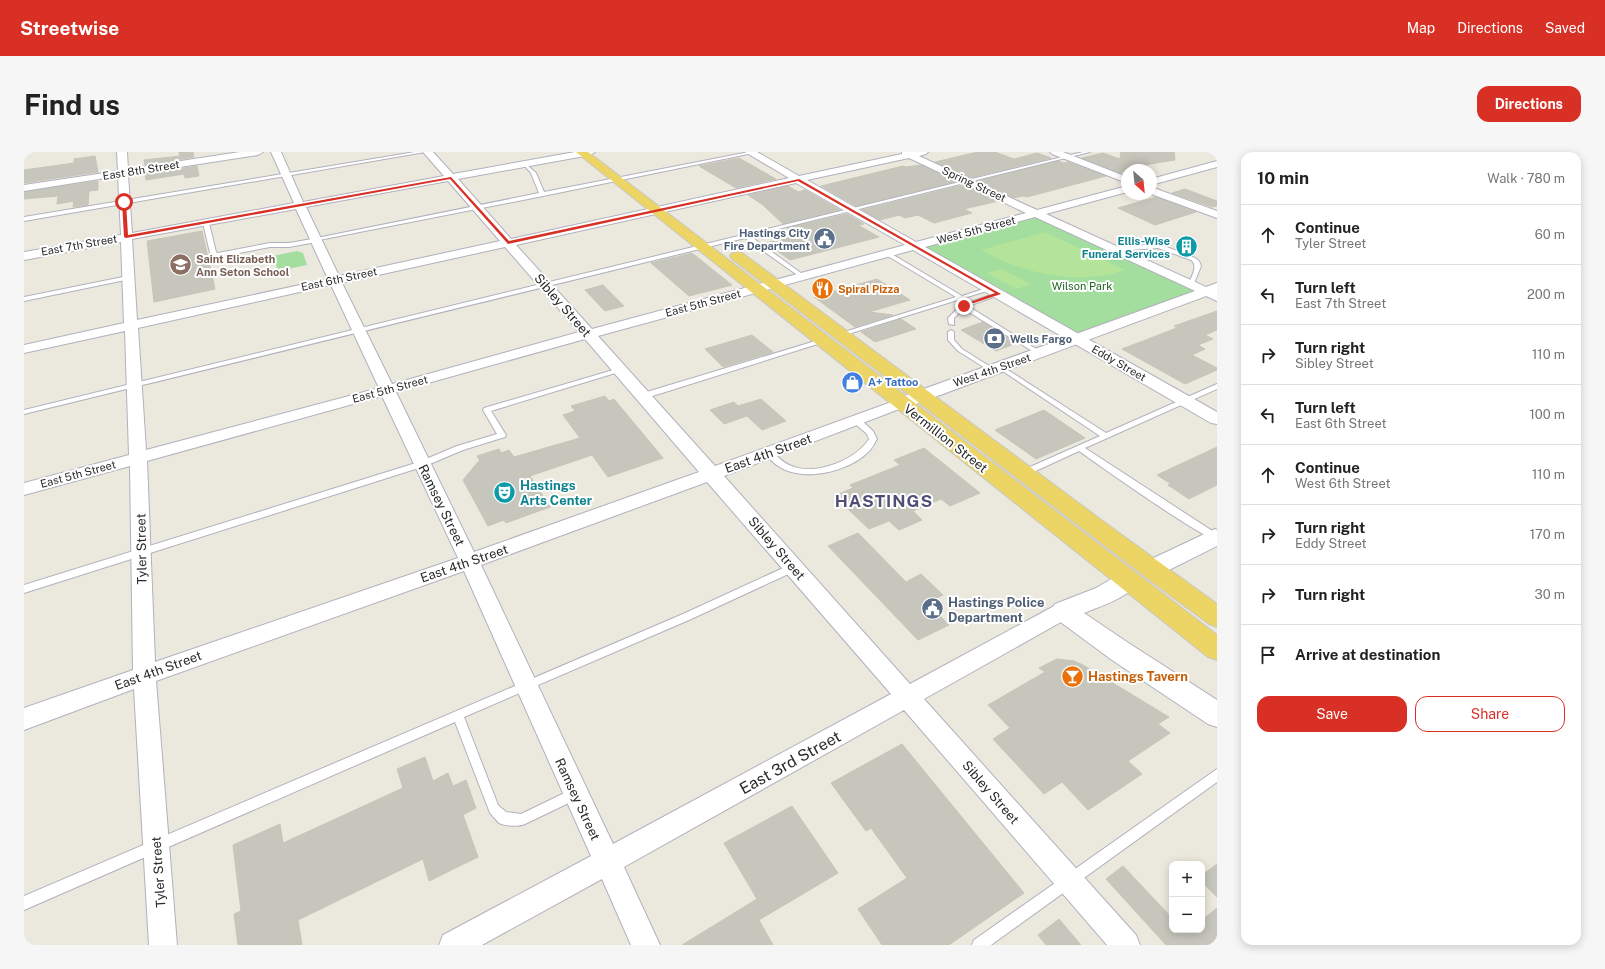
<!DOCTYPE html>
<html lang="en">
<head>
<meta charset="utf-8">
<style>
	:root { --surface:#fff; --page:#f6f6f6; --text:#222; --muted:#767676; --line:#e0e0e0; --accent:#d93025 }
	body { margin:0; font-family:"Public Sans",sans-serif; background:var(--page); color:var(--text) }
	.controls { position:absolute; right:12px; bottom:12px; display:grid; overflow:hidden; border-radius:8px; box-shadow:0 2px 10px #0003 }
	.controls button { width:36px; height:36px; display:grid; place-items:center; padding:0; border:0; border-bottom:1px solid var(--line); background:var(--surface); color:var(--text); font:20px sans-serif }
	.compass { position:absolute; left:1097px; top:12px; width:36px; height:36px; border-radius:50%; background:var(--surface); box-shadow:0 2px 10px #0003; rotate:153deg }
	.stop { position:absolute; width:12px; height:12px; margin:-9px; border:3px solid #d93025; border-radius:50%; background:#fff }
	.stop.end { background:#d93025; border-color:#fff; box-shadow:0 1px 4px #0008 }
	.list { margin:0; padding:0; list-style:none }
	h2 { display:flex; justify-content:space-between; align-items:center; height:52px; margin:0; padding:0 16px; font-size:17px }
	h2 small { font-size:13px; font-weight:400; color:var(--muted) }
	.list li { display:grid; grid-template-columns:26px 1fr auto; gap:12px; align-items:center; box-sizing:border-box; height:60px; padding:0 16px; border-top:1px solid var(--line) }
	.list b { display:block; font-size:15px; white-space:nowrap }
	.list p { margin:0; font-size:13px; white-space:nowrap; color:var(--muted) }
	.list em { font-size:13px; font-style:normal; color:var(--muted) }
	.actions { display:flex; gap:8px; padding:12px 16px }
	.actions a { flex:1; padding:9px 0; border:1px solid var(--accent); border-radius:12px; text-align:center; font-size:14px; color:var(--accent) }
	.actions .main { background:var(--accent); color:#fff }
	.icon { flex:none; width:22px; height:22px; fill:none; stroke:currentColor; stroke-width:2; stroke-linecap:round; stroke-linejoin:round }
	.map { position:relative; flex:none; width:1193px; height:793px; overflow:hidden; border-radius:12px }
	header { display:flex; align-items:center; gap:24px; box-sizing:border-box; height:56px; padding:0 20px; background:var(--accent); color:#fff }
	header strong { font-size:19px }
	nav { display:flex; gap:22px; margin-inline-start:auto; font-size:14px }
	.intro { display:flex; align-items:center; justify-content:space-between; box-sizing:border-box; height:96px; padding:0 24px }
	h1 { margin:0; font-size:28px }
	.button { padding:10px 18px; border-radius:12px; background:var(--accent); color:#fff; font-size:14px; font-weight:700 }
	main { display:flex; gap:24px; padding:0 24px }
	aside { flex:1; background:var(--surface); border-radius:12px; box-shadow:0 2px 10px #0003 }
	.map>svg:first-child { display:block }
</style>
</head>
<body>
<header>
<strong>Streetwise</strong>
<nav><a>Map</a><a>Directions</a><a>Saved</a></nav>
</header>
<div class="intro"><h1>Find us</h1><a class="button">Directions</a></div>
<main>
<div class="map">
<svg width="1193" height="793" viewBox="0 0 1193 793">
	<rect width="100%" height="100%" fill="#ebe8dd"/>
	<path fill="#a4de9e" d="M1012,61L1181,139L1054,187L891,94Z
		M273,99L279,101L283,113L254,119L249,104Z"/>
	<path fill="#b3e49a" d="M1021,80L1101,118C1052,134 1001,122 957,98Z
		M977,117L1007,132L993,137L962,121Z"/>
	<path fill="#c7c6bc" stroke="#c6c5b7" d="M155,0H169L170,5L121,13L120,8L156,4Z
		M954,0H971L990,7L1013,1L1027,6L946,26L911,10Z
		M1097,0H1150L1151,8L1126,12L1096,21L1058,6L1079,1L1096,7Z
		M71,4L74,20L0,31V18L50,11V7Z
		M715,6L722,10L752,27L712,36L675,14Z
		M1035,9L1039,11L1044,10L1082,24L1003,45L999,44L990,46L954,29Z
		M897,13L932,30L832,54L797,34L879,14L882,15Z
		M173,14L175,24L161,26L160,22L122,28L121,22Z
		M74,29V38L65,39L64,53L49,55L50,49L33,52L34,44L0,47V40Z
		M939,33L974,49L940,57L948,61L910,71L894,63L881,66L875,63L856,68L838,58Z
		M764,34L774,40L781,38L816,58L759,72L739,53L724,43Z
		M1161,37L1193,49V54L1188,55L1148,41Z
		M1132,45L1172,60L1131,73L1094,56Z
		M823,62L840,72L834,73L855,85L766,108L742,91L771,84L763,76Z
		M178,79L191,137L130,150L123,89Z
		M668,101L708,133L665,144L627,111Z
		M853,127L886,148L845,160L869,163L831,175L790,145Z
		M579,133L600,154L581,159L561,138Z
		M1193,159V178L1181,183L1189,187L1174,193L1181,197L1168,203L1193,216V218L1161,232L1098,197L1153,176L1150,174Z
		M877,167L892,177L851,190L837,180Z
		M959,170L993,191L972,199L937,178Z
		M728,183L749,200L699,215L681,197Z
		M581,244L585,249L590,247L639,306L584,325L568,303L506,324L526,355L482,371L480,368L464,374L439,328L454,310L456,309L453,304L475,297L477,301L485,298L490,305L556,286L539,263L551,259L547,254Z
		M737,247L762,269L738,278L723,264L700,272L686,258L710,250L714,254Z
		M1020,258L1061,286L1012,307L971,278Z
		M1193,295V333L1165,347L1144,333L1147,332L1133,323Z
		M900,296L956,341L926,354L917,347L889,359L898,368L875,378L865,369L845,377L810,344L829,336L826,333L876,313L870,308Z
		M834,381L882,430L897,422L919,443L903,451L925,473L894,488L804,394Z
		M1033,507L1050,509L1059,513L1145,565L1134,572L1146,581L1104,609L1118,622L1064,658L1038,630L1020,642L969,587L986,576L964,553L1021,520L1015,516Z
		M878,592L1000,741L925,793H858L834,757L883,726L847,676L842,679L807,631Z
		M401,605L409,629L424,621L429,634L442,628L452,656L439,663L454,705L405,729L399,707L274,768L278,793H214L210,762L217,759L209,693L256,672L259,691L379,636L373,617Z
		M768,654L814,721L735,768L749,793H658L733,747L700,691Z
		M1193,712V745L1178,730V723Z
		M1099,714L1148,766V778H1178V768L1193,756V793H1142L1082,727Z
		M1035,767L1057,793H1022L1014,783Z"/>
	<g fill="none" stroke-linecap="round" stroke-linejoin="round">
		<defs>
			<path id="service" d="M391,0H401L0,69V65Z
				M725,0H734L519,44L295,88L292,90L265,95H246L193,105L186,101L179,71L182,69L185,71L192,100L194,101L246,91H265L288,87L515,41L507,21L499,12L501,11L512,21L520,40Z
				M1059,0H1066L726,84L781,124L782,125L779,127L721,86L0,262V258Z
				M1135,92L1171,106L1175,109L1177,114L1169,134L1164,133C1167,125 1175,114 1167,108L1134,96L1091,99L1088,97L1091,95Z
				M862,101H866L938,144L966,135L969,137L821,183H817V181L932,145L862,103Z
				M104,124L107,126L106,127L0,149V145Z
				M973,141L978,142L944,154L1017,200V202H1013L940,157L930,166V173L925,172L924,166L937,153Z
				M927,178L930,180V188L938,197L970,217V219H966L934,199L924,188V180Z
				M798,187L800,188V190L622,246H616L615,244L616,242Z
				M976,213L1082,281L1193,232V237L1061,296L1193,382V388C1182,389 1072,311 1055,299L1003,323H997L996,321L997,319L1076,284L974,216V214Z
				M596,216L599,218L598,219L467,259L482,283L481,285L439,298L401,314L0,441V433L395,310L433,294L473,282L459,258L460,256Z
				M829,266H835L849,279L853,287C851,290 849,295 846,298C830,316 795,326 772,321C759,319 748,311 741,301L745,298L748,299C753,304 758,310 765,313C789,325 831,309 845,287L843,282L829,270Z
				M770,411L773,412L775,415L773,418L665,468L440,565L474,653L482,660L497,662L551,636L555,638L557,642L555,646L501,672C495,675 481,674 475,671C472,668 469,664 466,661L431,570L0,758V744L659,462Z
				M1193,617V630L967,793H948L950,788Z"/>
			<path id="minor" d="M93,0H103L104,17L216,0H239L234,3L104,23L108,81L270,51L247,0H257L279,50L420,24L399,0H409L429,22L551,0H571L566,3L434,27L487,87L765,26L721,0H733L775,24L878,2V0H904L902,2L895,4L1013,58L1103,34V40L1022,62L1193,140V149L1011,65L901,95L1193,260V272L1187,271L889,98L574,184L691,314L873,248L878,246L883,248L886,251L883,254L700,324L886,532L1032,453L1039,451L1046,453L1049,459L1046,465L900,547L1112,783L1116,793H1083L880,558L600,715L636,793H607L578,727L458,793H415L419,783L567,704L440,419L132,529L153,793H125L110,537L0,578V556L109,518L106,314L0,343V331L105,303L101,179L0,201V193L100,171L97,90L0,108V100L97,83L94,24L0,39V33L94,19ZM885,6L1002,61L892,90L783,28ZM424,29L476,89L315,124L282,55ZM772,31L881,93L568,177L492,93ZM272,57L304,127L113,168L108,87ZM481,95L555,180L368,232L318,131ZM307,133L355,236L122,298L114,176ZM561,187L675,320L450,400L372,240ZM358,244L434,406L131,510L123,309ZM683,330L867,542L589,692L457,413Z
				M1026,0H1039L1103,25V31L1028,2Z
				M1193,9V15L1127,33V27Z
				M1127,35L1193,59V66L1127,42Z"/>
			<path id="tertiary" d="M1193,131V140L884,255L878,256L872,255L869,251L872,247Z
				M1191,377L1193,378V394L1135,423L1127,426L1119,423L1116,417L1119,411Z
				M1104,419L1112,422L1115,428C1107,445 1077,454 1060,461L1106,492L1193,548V575L1184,572L1088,508L1031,466L1027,459L1031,452L1072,436L1096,422Z"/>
			<path id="trunk" d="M552,0H564L1193,483V508L1184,505Z
				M713,100L718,101L1080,370L1193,452V475L1185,472L1124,427L708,107L706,104L708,101Z"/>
		</defs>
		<use href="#service" stroke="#b1b1bd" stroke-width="2"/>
		<use href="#minor" stroke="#b1b1bd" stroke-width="2"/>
		<use href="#tertiary" stroke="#b1b1bd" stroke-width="2"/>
		<use href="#trunk" stroke="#c8c8c8" stroke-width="2"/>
		<use href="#service" fill="#fff" fill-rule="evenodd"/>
		<use href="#minor" fill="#fff" fill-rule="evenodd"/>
		<use href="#tertiary" fill="#fff" fill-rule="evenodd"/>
		<use href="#trunk" fill="#ecd465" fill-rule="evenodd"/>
	</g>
	<path fill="#d93025" d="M427,25L485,89L775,27L977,142L938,155V153L971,141L774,29L484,92L426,27L102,86L100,85L98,50L100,49L102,50L104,83Z"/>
	<defs>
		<symbol id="civic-disc" viewBox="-11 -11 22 22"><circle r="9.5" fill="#5c6f8a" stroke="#fff"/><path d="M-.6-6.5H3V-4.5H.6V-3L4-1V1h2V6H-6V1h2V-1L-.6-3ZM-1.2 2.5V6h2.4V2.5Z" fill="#fff"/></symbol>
		<symbol id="building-disc" viewBox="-11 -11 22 22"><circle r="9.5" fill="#0f9aa8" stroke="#fff"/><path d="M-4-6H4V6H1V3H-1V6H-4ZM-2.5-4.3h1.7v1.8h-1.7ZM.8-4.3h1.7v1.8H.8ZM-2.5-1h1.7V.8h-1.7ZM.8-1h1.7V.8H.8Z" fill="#fff"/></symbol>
		<symbol id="school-disc" viewBox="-11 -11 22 22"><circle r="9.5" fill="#8d6e63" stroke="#fff"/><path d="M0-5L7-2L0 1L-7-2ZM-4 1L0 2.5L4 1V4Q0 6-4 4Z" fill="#fff"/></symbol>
		<symbol id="restaurant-disc" viewBox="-11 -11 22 22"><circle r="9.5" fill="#e8710a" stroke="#fff"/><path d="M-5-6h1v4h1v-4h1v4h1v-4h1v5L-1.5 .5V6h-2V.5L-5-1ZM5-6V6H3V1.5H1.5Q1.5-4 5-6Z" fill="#fff"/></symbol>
		<symbol id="bank-disc" viewBox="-11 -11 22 22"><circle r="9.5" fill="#5c6f8a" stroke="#fff"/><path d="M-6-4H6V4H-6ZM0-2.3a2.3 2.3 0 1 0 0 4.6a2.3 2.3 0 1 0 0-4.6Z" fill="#fff"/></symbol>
		<symbol id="shop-disc" viewBox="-11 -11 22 22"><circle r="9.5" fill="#3f7fe0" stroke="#fff"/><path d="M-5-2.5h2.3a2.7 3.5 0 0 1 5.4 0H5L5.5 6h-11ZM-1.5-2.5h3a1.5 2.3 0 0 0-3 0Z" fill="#fff"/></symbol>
		<symbol id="theatre-disc" viewBox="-11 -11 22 22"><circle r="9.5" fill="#0f9aa8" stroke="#fff"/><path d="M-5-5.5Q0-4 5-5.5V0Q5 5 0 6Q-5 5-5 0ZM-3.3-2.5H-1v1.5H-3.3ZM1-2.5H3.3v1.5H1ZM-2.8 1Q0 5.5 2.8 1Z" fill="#fff"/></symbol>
		<symbol id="bar-disc" viewBox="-11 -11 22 22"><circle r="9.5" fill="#e8710a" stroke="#fff"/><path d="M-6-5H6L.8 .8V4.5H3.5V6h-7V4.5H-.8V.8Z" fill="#fff"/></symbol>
	</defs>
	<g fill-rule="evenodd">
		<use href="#civic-disc" x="788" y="74" width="25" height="25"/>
		<use href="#building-disc" x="1150" y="82" width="25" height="25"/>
		<use href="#school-disc" x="144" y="100" width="25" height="25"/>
		<use href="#restaurant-disc" x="786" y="124" width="25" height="25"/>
		<use href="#bank-disc" x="958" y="174" width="25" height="25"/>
		<use href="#shop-disc" x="816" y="218" width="25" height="25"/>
		<use href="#theatre-disc" x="468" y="328" width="25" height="25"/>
		<use href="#civic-disc" x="896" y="444" width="25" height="25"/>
		<use href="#bar-disc" x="1036" y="512" width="25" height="25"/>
	</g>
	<g text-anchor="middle" stroke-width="4" stroke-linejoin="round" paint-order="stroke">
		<g font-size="11" fill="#2a2a2a" stroke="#fff">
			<text transform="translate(117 18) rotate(-9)" y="4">East 8th Street</text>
			<text transform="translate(950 32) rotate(25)" y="4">Spring Street</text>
			<text transform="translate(952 78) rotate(-15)" y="4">West 5th Street</text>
			<text transform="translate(55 93) rotate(-10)" y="4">East 7th Street</text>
			<text transform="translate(315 127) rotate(-12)" y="4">East 6th Street</text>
			<text transform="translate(679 151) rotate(-15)" y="4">East 5th Street</text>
			<text transform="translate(1095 211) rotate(30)" y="4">Eddy Street</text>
			<text transform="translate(968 218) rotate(-19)" y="4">West 4th Street</text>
			<text transform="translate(366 237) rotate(-15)" y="4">East 5th Street</text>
			<text transform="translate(54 322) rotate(-15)" y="4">East 5th Street</text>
		</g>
		<g font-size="11" font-weight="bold" fill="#4e5e75" stroke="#fff" text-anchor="end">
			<text x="786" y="85">Hastings City<tspan x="786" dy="13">Fire Department</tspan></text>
			<text x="986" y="191" text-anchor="start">Wells Fargo</text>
		</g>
		<g font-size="11" font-weight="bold" fill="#0d838f" stroke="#fff" text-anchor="end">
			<text x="1146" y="93">Ellis-Wise<tspan x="1146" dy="13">Funeral Services</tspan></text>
		</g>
		<g font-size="11" font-weight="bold" fill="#785e54" stroke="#fff" text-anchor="start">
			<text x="172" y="111">Saint Elizabeth<tspan x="172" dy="13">Ann Seton School</tspan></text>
		</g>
		<g font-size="11" fill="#206222" stroke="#fff">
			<text x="1058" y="138">Wilson Park</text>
		</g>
		<g font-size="11" font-weight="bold" fill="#c56008" stroke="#fff" text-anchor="start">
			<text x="814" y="141">Spiral Pizza</text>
		</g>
		<g font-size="11" font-weight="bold" fill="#366cbe" stroke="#fff" text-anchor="start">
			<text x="844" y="234">A+ Tattoo</text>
		</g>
		<g font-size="13" fill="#2a2a2a" stroke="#fff">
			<text transform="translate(539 153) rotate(49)" y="5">Sibley Street</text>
			<text transform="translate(922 286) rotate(38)" y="5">Vermillion Street</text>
			<text transform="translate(744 301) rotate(-20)" y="5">East 4th Street</text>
			<text transform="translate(418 353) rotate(64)" y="5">Ramsey Street</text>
			<text transform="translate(753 396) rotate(49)" y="5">Sibley Street</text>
			<text transform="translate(117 397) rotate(-91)" y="5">Tyler Street</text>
			<text transform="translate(440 411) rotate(-19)" y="5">East 4th Street</text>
			<text transform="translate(134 518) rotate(-20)" y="5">East 4th Street</text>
			<text transform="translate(967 640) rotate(49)" y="5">Sibley Street</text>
			<text transform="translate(554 647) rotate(65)" y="5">Ramsey Street</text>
			<text transform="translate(134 720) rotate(-94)" y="5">Tyler Street</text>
		</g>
		<g font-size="13" font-weight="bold" fill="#0d838f" stroke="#fff" text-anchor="start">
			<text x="496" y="338">Hastings<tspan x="496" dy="15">Arts Center</tspan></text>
		</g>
		<g font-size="13" font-weight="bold" fill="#4e5e75" stroke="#fff" text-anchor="start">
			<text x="924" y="455">Hastings Police<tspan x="924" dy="15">Department</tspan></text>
		</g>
		<g font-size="13" font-weight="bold" fill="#c56008" stroke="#fff" text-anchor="start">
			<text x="1064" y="529">Hastings Tavern</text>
		</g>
		<g font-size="16" fill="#2a2a2a" stroke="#fff">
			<text transform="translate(766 610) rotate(-29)" y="6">East 3rd Street</text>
		</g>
		<g font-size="17" font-weight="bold" letter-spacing="1" fill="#504e77" stroke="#fff">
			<text x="860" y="355">HASTINGS</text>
		</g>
	</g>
</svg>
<div class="controls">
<button>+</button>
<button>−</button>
</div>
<svg class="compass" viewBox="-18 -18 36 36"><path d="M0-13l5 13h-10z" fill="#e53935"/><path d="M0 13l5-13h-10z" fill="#767676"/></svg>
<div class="stop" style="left:100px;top:50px"></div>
<div class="stop end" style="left:940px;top:154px"></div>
</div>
<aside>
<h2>10 min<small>Walk · 780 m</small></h2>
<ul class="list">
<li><svg class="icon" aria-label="ahead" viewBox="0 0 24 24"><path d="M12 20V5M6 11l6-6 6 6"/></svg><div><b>Continue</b><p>Tyler Street</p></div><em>60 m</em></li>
<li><svg class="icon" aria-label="left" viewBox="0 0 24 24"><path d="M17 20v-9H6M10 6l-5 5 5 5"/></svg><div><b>Turn left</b><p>East 7th Street</p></div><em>200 m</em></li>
<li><svg class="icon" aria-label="right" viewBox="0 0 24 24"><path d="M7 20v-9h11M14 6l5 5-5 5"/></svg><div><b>Turn right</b><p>Sibley Street</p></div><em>110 m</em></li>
<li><svg class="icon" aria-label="left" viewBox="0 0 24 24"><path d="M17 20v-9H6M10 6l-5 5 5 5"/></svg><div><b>Turn left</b><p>East 6th Street</p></div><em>100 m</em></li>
<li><svg class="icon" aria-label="ahead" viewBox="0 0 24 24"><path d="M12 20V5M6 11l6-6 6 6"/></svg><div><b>Continue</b><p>West 6th Street</p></div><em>110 m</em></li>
<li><svg class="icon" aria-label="right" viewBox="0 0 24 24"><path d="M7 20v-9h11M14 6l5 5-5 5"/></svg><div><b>Turn right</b><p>Eddy Street</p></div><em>170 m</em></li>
<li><svg class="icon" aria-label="right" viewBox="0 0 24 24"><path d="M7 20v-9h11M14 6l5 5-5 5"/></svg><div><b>Turn right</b></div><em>30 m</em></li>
<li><svg class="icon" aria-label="arrive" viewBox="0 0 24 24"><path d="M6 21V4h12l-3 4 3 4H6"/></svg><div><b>Arrive at destination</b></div></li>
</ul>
<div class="actions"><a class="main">Save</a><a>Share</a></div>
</aside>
</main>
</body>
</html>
